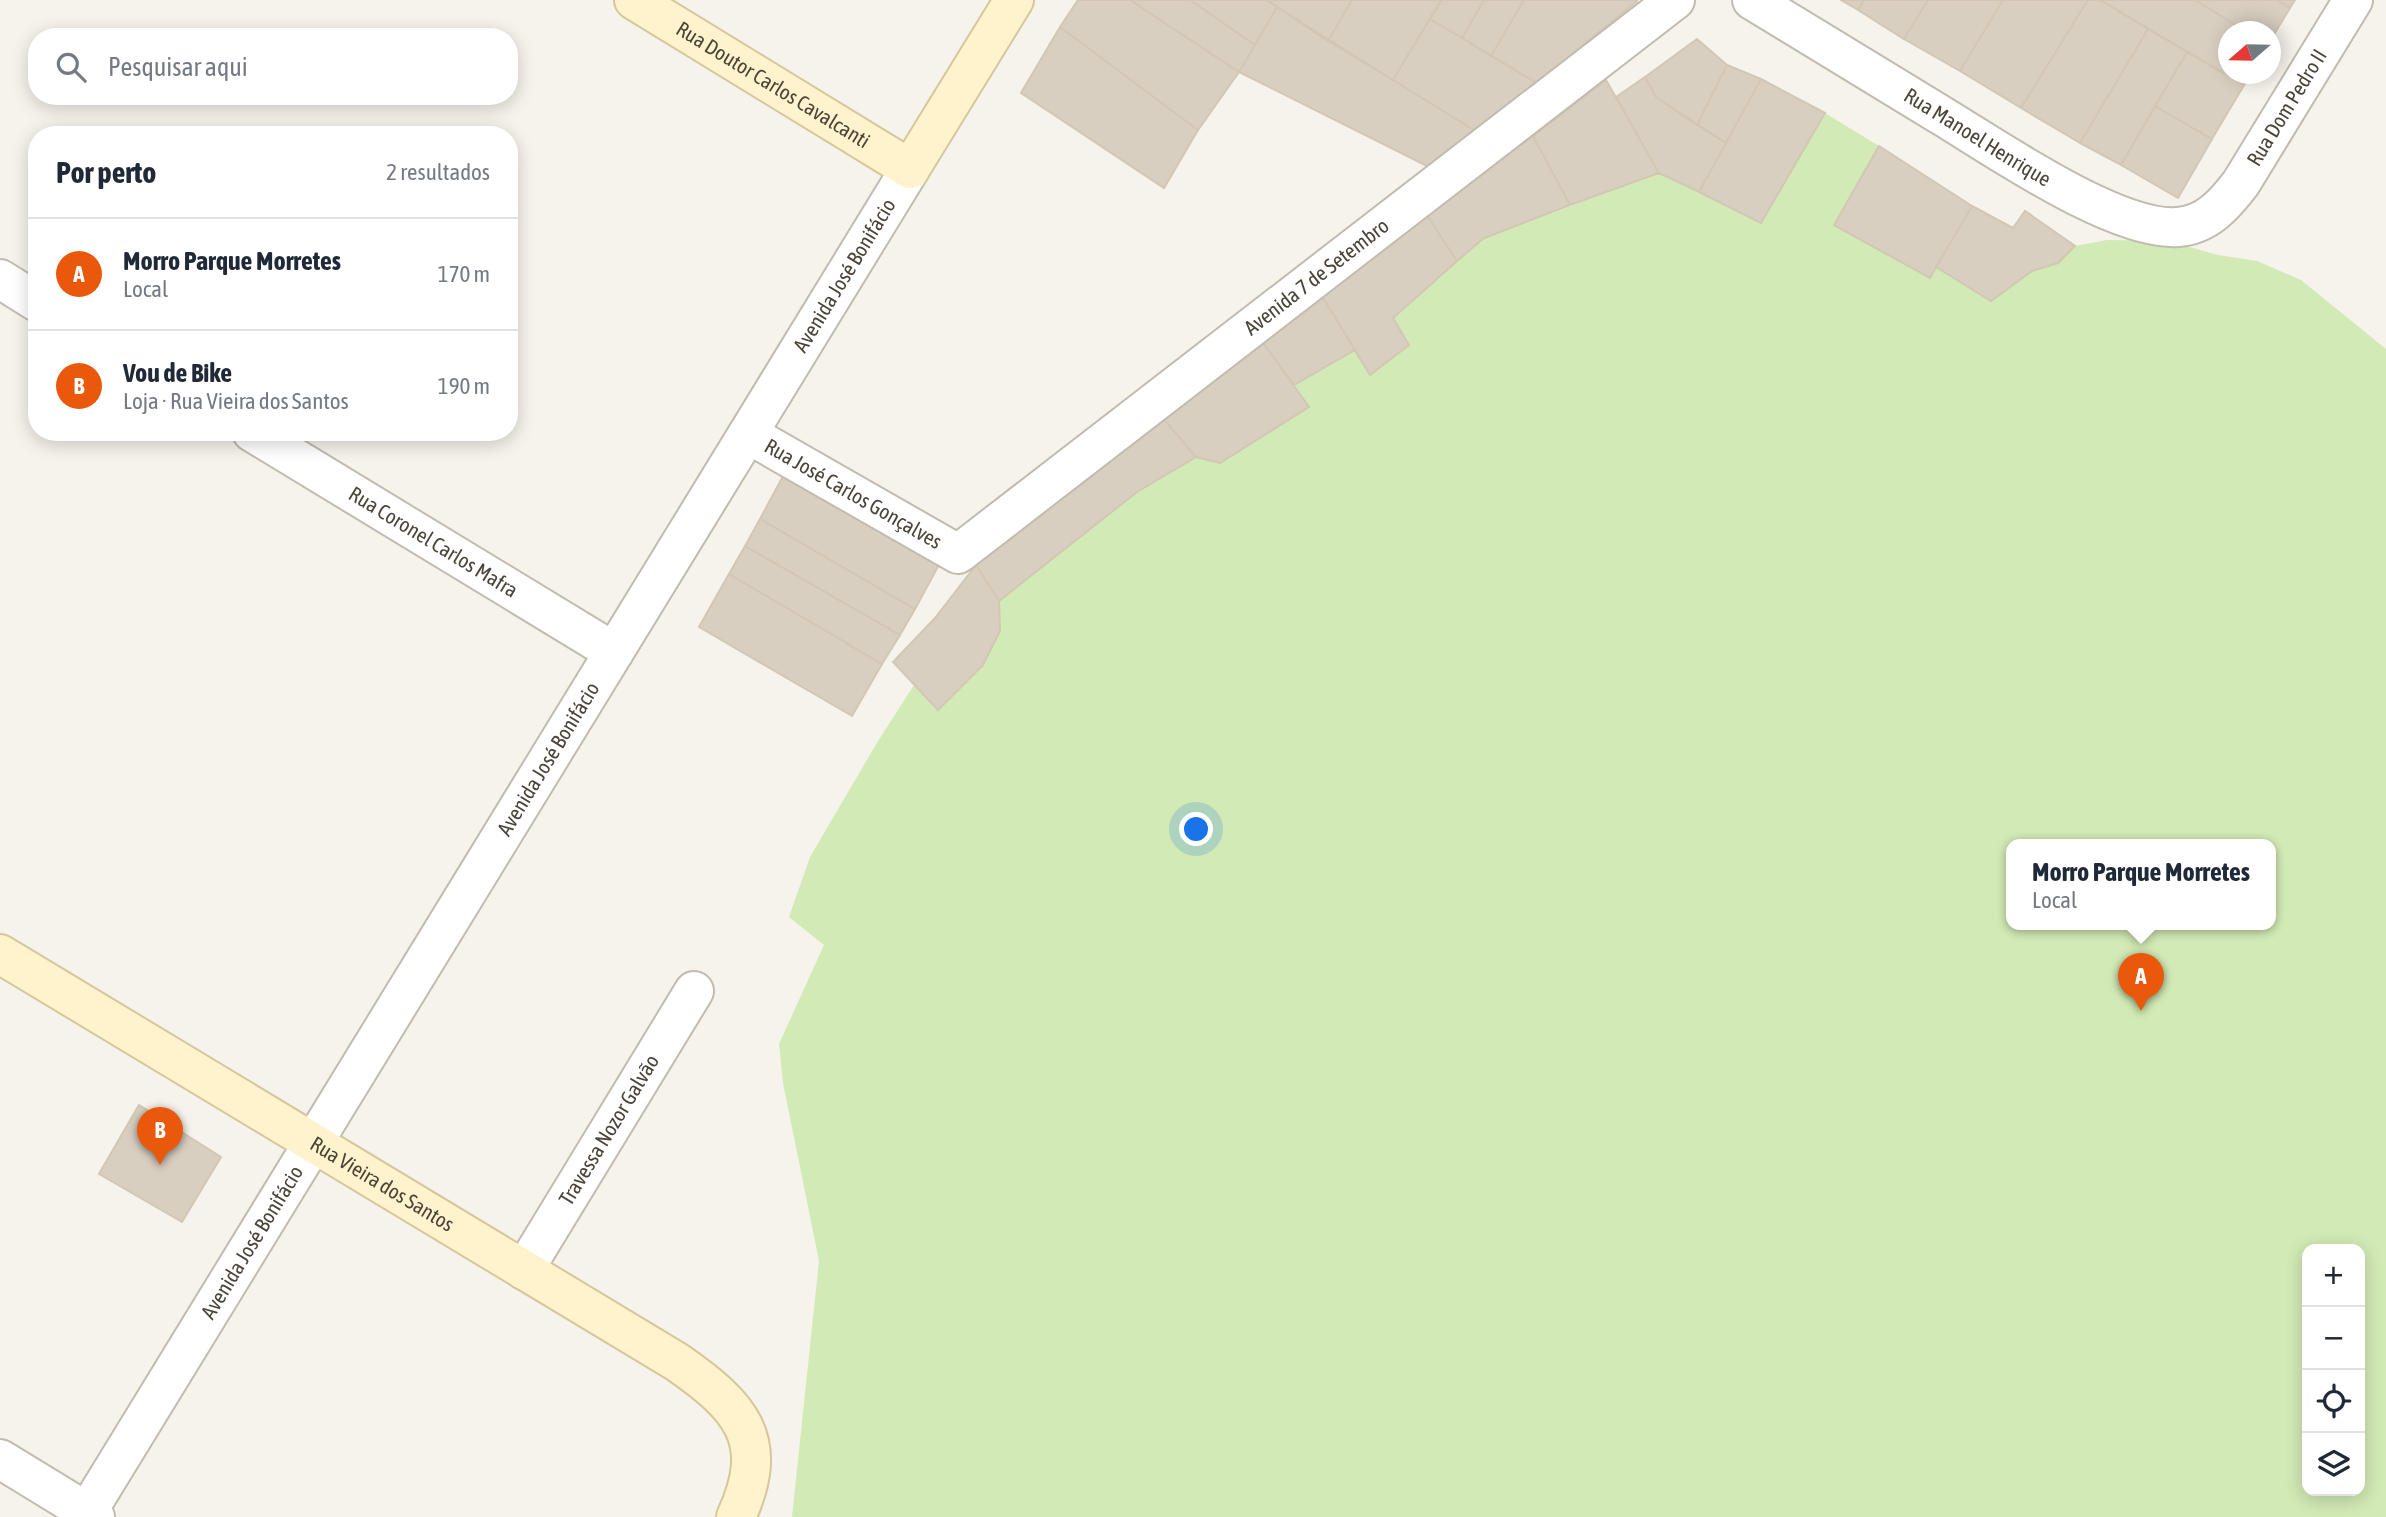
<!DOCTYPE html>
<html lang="pt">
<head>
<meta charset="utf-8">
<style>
	:root { --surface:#fff; --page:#f2f2f3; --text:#1f2937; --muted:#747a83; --line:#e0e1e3; --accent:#ea580c }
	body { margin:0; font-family:"Asap Condensed",sans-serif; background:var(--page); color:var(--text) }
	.controls { position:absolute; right:21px; bottom:21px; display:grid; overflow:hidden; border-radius:14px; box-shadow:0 4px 18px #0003 }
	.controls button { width:63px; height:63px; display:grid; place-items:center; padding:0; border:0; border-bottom:2px solid var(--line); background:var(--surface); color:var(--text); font:35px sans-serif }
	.compass { position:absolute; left:2218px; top:21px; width:63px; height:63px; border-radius:50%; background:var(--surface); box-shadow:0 4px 18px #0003; rotate:250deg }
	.you { position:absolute; left:1197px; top:830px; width:24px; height:24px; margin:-18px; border:5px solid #fff; border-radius:50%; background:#1a73e8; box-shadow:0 0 0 10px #1a73e833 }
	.badge { display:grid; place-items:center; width:46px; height:46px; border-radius:50%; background:var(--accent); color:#fff; font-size:23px; font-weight:700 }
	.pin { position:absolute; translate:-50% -58px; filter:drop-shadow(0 2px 4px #0008) }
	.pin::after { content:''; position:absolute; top:37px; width:24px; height:21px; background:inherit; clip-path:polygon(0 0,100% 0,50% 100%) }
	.popup { position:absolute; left:2006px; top:839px; width:270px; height:91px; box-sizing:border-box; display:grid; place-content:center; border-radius:14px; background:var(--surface); filter:drop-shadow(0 2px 5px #0005); font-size:23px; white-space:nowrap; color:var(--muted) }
	.popup b { font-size:26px; color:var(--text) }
	.popup::after { content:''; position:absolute; left:50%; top:100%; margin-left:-14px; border:14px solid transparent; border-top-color:var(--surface) }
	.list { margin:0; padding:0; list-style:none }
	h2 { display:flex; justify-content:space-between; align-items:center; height:91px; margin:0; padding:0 28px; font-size:30px }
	h2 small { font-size:23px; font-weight:400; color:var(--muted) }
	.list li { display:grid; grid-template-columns:46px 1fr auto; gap:21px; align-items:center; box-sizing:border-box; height:112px; padding:0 28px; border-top:2px solid var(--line) }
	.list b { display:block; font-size:26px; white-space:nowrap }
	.list p { margin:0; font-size:23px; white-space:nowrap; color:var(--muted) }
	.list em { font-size:23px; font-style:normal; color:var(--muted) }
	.icon { flex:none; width:38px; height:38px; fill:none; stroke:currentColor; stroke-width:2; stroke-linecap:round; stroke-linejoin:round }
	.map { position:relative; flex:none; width:2386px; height:1517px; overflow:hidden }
	.search { position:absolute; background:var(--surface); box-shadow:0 4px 18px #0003; left:28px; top:28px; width:490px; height:77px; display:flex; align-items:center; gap:18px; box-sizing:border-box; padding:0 24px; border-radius:28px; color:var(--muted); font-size:26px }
	.panel { position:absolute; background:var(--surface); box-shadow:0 4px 18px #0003; left:28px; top:126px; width:490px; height:315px; border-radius:28px }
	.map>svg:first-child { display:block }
</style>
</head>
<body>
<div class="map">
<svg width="2386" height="1517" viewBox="0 0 2386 1517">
	<rect width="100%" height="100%" fill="#f6f3ec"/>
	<path fill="#d2eab5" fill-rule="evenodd" d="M1825,113L1879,146L1834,225L1930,278L1936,267L1991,301L2032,271L2058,263L2075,246L2107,240L2168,241L2218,255L2257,261L2301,280L2386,349V1517H792L819,1261L783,1083L779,1044L824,945L789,917L810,857L878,741L914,685L939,709L983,664L1000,631L999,601C1044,564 1090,521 1139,490C1193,456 1251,433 1309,407L1294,385L1355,350L1370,375L1409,345L1393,318L1484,238L1659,173L1761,223ZM2011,845H2270V925H2011ZM2307,1249H2360V1491H2307Z"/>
	<path fill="#d8cfc1" stroke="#d3c7b4" stroke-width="2" d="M1078,0H1130L1239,72L1198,130L1060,27Z
		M1130,0H1190L1255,45L1239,72Z
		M1190,0H1267L1277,7L1255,45Z
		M1267,0H1352L1328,41Z
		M1352,0H1441L1393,80L1328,41Z
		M1442,0H1484L1462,38L1430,19Z
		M1484,0H1524L1491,56L1462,38Z
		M1524,0H1637V1L1537,83L1491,56Z
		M1841,0H1864L1858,10Z
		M1864,0H1928L1904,39L1858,10Z
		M1928,0H2003L1960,71L1904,39Z
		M2003,0H2088L2021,108L1960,71Z
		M2088,0H2100L2148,29L2080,143L2021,108Z
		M2100,0H2195L2247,32H2228V74H2251L2244,85Z
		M2195,0H2277L2290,8L2270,41V32H2247Z
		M2277,0H2295L2290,8Z
		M1277,7L1393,80L1474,130L1429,167L1239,72Z
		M1430,19L1462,38L1537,83L1474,130L1393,80Z
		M1060,27L1198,130L1164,188L1021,93Z
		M2148,29L2187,52L2121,165L2080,143Z
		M1697,39L1727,65L1697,125L1656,97L1645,77Z
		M2187,52L2244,85L2212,139L2155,106Z
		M1727,65L1761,79L1726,143L1697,125Z
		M1645,77L1656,97L1726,143L1699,192L1659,173L1616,97Z
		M1761,79L1825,113L1761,223L1699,192Z
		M1606,80L1659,173L1570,205L1533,136Z
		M2155,106L2212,139L2178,198L2121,165Z
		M1533,136L1570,205L1484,238L1457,261L1426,214Z
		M1879,146L1972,206L1930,278L1834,225Z
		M1972,206L2013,228L2025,211L2075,246L2058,263L2032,271L1991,301L1936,267Z
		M1426,214L1457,261L1393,318L1409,345L1370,375L1319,291Z
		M1319,291L1355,350L1294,385L1259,337Z
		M1259,337L1309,407L1220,463L1196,457L1162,417Z
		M1162,417L1196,457L1137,492L999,601L976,565Z
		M789,465L942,559L915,609L760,519Z
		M760,519L915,609L900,635L745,546Z
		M745,546L900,635L882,664L729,574Z
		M976,565L999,601L1000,631L983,665L938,710L893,662L935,618Z
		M729,574L882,664L852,716L699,627Z
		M139,1105L221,1157L182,1222L99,1174Z"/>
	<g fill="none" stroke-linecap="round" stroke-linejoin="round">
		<defs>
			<g id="minor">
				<path id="s1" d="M1752,0C1815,38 1877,76 1939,114C1994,147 2116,232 2178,227C2207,225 2225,204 2241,183L2353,0"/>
				<path d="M0,279L37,302"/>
				<path id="s2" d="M252,432L614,652"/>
				<path id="s3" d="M748,434L958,554L1675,0"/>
				<path id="s4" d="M524,1270L694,991"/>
				<path d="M0,1459L95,1517"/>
				<path id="s5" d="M84,1517L910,169"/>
			</g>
			<g id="secondary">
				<path id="s6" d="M634,0L910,169L1014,0"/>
				<path id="s7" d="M0,954L677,1362C740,1406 772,1439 736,1517"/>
			</g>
		</defs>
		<use href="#minor" stroke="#c2bbae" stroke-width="42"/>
		<use href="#secondary" stroke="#d6c79b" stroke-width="42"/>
		<use href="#minor" stroke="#fff" stroke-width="38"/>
		<use href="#secondary" stroke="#fff3cd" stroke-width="38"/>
	</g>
	<g text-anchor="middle" stroke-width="7" stroke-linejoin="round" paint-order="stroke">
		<g font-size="21" fill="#4b4439" stroke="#fff">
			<text dy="7" stroke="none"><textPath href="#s6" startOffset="163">Rua Doutor Carlos Cavalcanti</textPath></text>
			<text dy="7" stroke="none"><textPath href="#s1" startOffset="654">Rua Dom Pedro II</textPath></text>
			<text dy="7" stroke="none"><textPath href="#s1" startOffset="264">Rua Manoel Henrique</textPath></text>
			<text dy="7" stroke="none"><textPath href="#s5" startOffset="1456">Avenida José Bonifácio</textPath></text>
			<text dy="7" stroke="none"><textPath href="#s3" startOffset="695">Avenida 7 de Setembro</textPath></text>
			<text dy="7" stroke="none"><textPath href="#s3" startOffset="121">Rua José Carlos Gonçalves</textPath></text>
			<text dy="7" stroke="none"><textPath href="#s2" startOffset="212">Rua Coronel Carlos Mafra</textPath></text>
			<text dy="7" stroke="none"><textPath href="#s5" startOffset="889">Avenida José Bonifácio</textPath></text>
			<text dy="7" stroke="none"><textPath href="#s4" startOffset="164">Travessa Nozor Galvão</textPath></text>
			<text dy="7" stroke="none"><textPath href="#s7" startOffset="446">Rua Vieira dos Santos</textPath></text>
			<text dy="7" stroke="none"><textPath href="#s5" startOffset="322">Avenida José Bonifácio</textPath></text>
		</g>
	</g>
</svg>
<div class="controls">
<button>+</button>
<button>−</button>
<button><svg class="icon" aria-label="locate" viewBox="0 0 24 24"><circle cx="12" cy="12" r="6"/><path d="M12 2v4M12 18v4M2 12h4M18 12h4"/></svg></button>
<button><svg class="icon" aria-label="layers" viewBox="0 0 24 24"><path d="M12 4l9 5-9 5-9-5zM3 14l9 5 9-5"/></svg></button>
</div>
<svg class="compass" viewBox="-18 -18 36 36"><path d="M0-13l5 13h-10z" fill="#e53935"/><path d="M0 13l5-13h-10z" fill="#747a83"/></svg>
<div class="you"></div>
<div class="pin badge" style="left:2141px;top:1011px">A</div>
<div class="popup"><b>Morro Parque Morretes</b>Local</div>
<div class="pin badge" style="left:160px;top:1165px">B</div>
<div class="search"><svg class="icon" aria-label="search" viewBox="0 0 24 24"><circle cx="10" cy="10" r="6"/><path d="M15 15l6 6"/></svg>Pesquisar aqui</div>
<section class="panel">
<h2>Por perto<small>2 resultados</small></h2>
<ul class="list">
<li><span class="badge">A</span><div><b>Morro Parque Morretes</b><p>Local</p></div><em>170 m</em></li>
<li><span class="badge">B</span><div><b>Vou de Bike</b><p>Loja · Rua Vieira dos Santos</p></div><em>190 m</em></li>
</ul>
</section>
</div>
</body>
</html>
